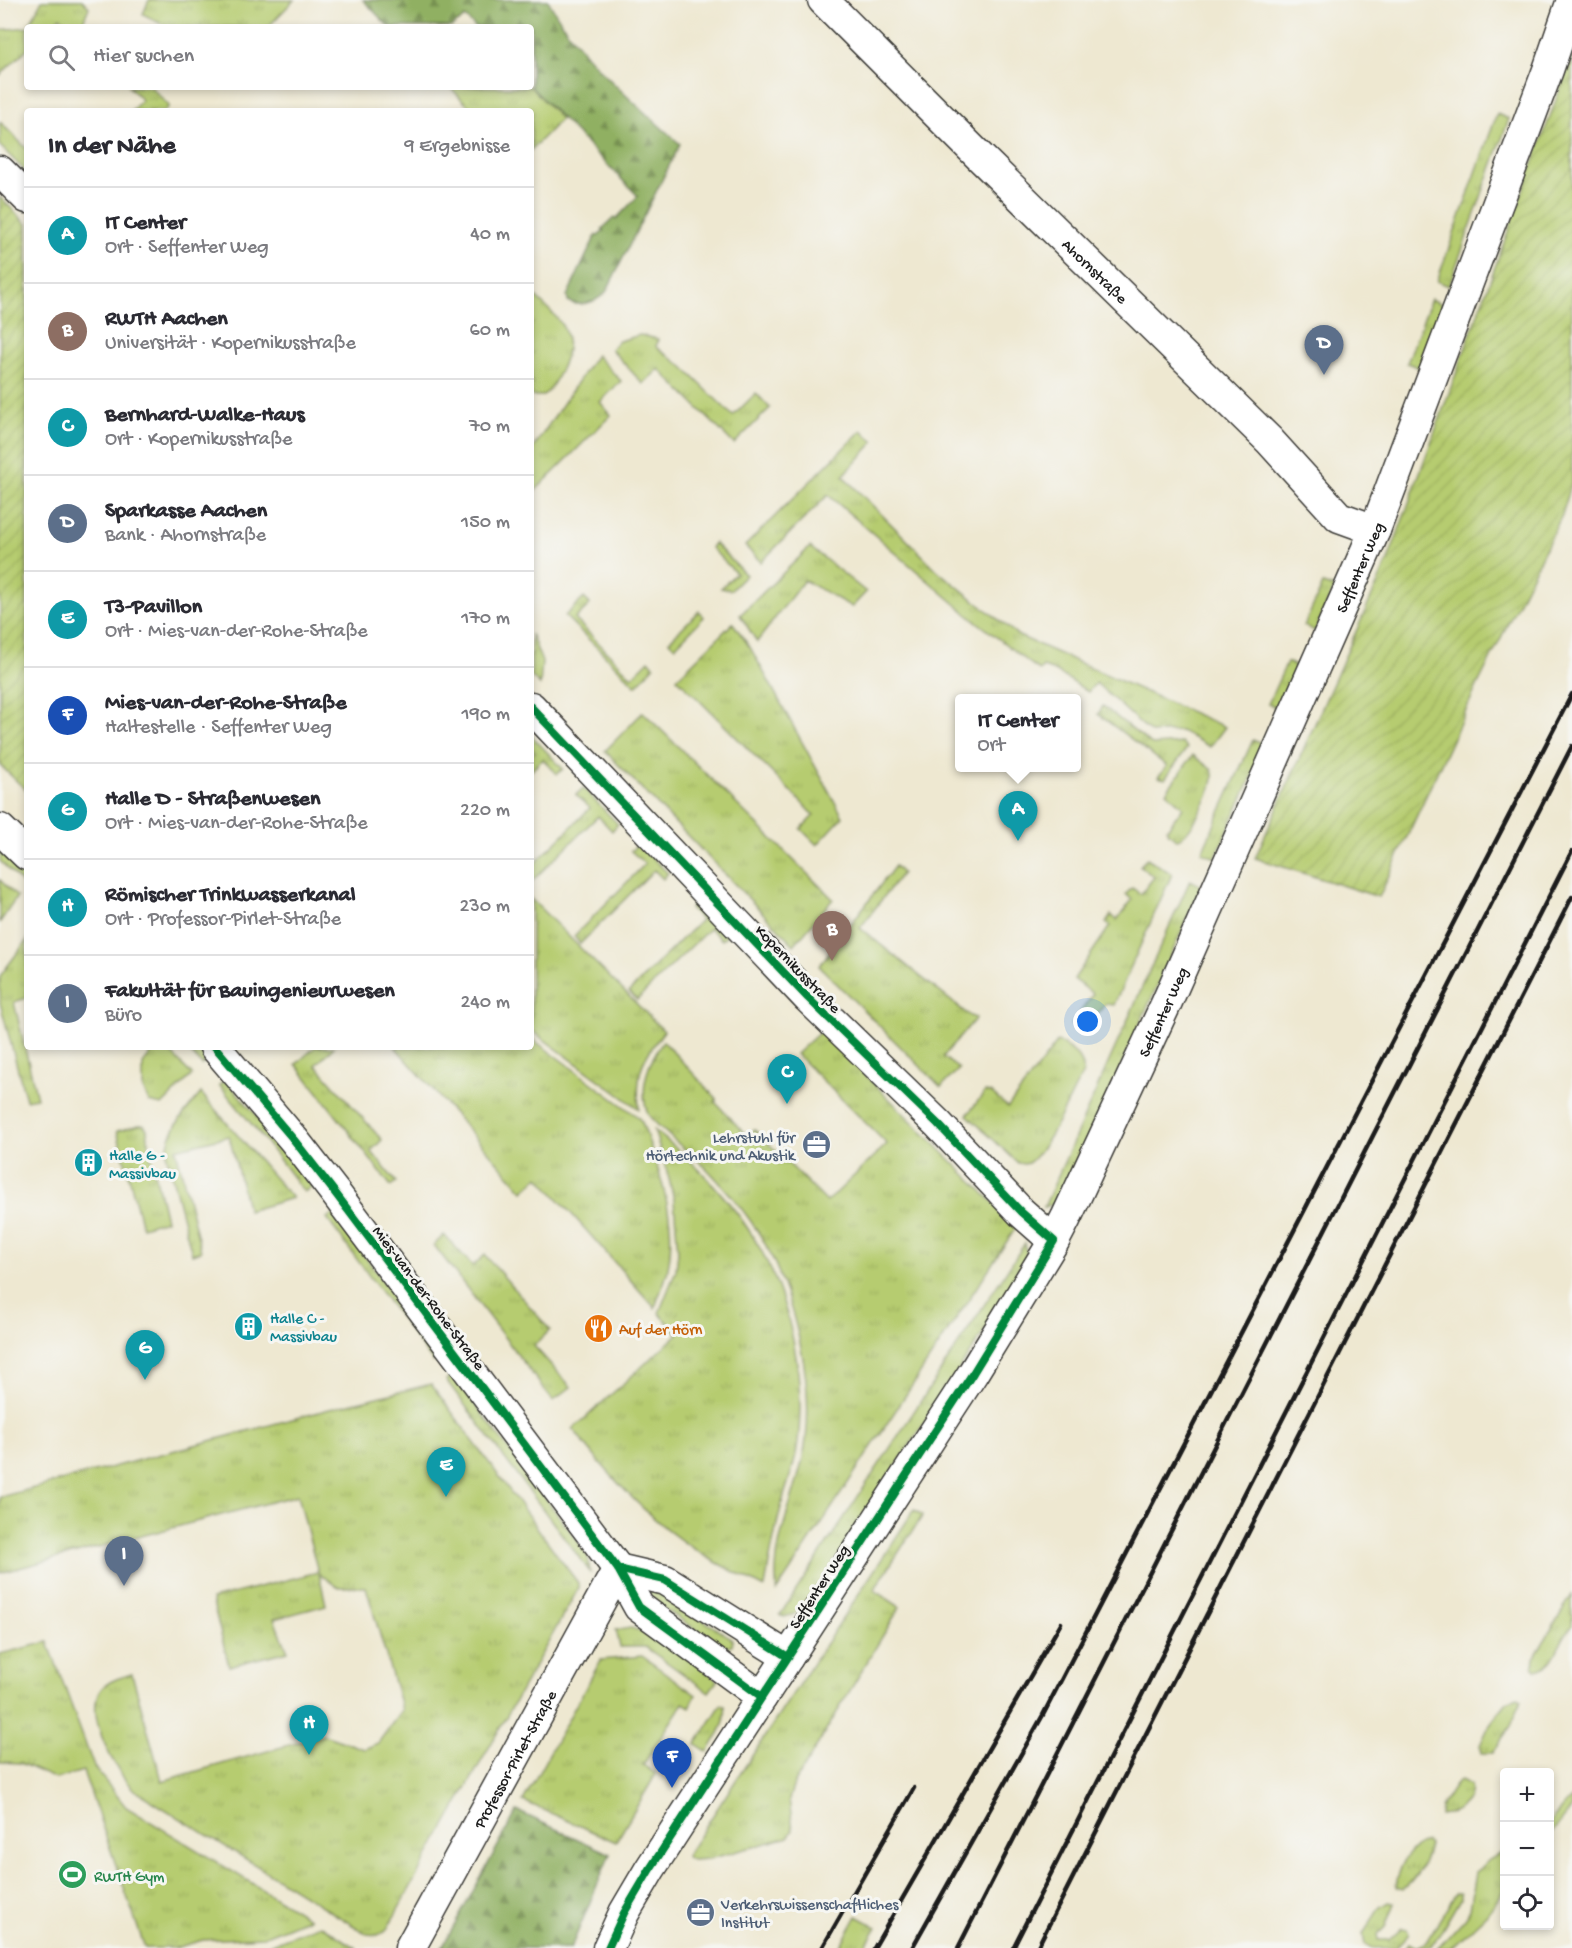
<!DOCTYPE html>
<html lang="de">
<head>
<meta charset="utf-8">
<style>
	:root { --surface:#fff; --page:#f7f7f7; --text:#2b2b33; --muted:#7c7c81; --line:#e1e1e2; --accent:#1f6fb2 }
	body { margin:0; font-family:"Gochi Hand",sans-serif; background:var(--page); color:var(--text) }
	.controls { position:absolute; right:18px; bottom:18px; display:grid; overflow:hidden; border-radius:6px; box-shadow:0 3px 9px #0003 }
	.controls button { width:54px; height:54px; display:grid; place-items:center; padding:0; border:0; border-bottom:2px solid var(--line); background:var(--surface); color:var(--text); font:30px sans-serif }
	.you { position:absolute; left:1088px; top:1022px; width:21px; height:21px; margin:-15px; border:4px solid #fff; border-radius:50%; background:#1a73e8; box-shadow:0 0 0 9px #1a73e833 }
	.badge { display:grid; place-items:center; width:39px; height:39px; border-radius:50%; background:var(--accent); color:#fff; font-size:20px; font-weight:700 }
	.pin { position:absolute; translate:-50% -50px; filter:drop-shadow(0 2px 3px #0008) }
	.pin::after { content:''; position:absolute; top:32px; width:21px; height:18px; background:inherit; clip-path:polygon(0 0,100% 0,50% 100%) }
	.popup { position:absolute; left:955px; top:694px; width:126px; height:78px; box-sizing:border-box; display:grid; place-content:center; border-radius:6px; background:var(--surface); filter:drop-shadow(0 2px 4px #0005); font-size:20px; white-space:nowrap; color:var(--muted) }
	.popup b { font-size:22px; color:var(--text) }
	.popup::after { content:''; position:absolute; left:50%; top:100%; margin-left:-12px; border:12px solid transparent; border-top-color:var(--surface) }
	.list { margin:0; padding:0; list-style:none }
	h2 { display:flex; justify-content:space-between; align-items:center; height:78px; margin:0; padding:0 24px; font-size:26px }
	h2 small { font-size:20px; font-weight:400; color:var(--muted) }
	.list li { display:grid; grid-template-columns:39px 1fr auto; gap:18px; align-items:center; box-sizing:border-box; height:96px; padding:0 24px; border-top:2px solid var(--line) }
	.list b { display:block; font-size:22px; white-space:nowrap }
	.list p { margin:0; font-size:20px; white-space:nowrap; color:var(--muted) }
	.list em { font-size:20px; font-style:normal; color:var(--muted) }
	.icon { flex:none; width:33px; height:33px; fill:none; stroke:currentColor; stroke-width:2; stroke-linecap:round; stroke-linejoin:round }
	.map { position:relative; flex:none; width:1572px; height:1948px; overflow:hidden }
	.search { position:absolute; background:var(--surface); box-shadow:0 3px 9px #0003; left:24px; top:24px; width:510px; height:66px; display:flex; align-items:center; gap:15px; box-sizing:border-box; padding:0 21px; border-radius:6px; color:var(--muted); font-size:22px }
	.panel { position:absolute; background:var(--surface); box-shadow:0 3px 9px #0003; left:24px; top:108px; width:510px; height:942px; border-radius:6px }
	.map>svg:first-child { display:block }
</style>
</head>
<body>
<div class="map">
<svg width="1572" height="1948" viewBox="0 0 1572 1948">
	<defs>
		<pattern id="grass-tufts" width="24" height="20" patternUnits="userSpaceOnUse" patternTransform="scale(1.5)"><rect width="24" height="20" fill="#b6cc70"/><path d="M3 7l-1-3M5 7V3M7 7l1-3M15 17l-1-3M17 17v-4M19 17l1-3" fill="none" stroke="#9caf60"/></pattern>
		<pattern id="forest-firs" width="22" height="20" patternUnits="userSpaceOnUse" patternTransform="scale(1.5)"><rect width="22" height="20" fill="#90b062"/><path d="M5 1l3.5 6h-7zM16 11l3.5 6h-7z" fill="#758e50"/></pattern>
		<pattern id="garden-furrows" width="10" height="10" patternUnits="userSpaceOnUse" patternTransform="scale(1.5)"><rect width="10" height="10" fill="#b6cc70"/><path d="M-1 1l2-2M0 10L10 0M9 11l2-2" fill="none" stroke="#9caf60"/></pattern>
	</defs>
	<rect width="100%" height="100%" fill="#f6f6f2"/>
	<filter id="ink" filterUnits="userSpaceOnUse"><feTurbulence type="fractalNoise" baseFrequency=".0167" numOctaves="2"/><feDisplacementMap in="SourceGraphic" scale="12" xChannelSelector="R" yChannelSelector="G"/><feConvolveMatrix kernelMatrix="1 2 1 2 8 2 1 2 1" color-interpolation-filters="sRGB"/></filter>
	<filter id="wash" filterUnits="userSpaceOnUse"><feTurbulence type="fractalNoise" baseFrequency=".008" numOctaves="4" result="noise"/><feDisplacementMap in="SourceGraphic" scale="24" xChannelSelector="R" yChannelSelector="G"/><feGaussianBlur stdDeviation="1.35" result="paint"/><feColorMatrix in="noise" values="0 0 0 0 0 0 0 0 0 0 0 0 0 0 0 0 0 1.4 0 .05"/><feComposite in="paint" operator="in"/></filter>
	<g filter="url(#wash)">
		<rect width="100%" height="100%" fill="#eee8d1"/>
		<path fill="url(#grass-tufts)" stroke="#697446" stroke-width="1.5" d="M42,0H82L89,7L81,27H70L60,17L50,27H28Z
			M149,0H294L268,27H167L143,14Z
			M27,27V49L0,75V30Z
			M129,87H151L169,106L165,111H131L142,100Z
			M450,87H531L561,119L531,150V111H473Z
			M1497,114L1509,119L1449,286L1437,281Z
			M0,122L27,149V173L0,146Z
			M531,293C559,319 580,333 559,373C555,382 551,390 543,396H531Z
			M1431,299L1444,305L1420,368L1407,363Z
			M640,335L658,339L656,347L682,366L733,416L756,393L770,408L734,444L659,369L643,384L611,349L619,341Z
			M596,355L621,381L600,402L611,415L531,495V451Z
			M862,430L874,442L843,476L938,571L1019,636L1225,727L1210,747L1181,731L1151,733L1096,683L1088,692L1057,672L1043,667L1040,671L968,615L828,495L761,562L745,546Z
			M714,543L746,575L731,590L721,588L736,573L711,548Z
			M810,547L866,592L852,607L804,580L757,642L740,615Z
			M1323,584L1334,588L1315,631L1304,626Z
			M584,598L590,604L575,619L632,677L649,660L654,666L636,686L565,616Z
			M699,611L704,617L675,647L669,641Z
			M733,623L751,649L843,817L817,845L801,829L814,815L677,678Z
			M531,634L542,662L540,685L531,676Z
			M1287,662L1301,668L1282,710L1268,704Z
			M1103,706L1152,745L1182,743L1187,748L1165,779L1158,777L1167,766L1098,714Z
			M643,712L833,899L794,945L605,751Z
			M531,735L563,769L557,774L543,759L531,771V755L535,752L531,748Z
			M1253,740L1266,746L1215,858L1202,852Z
			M1193,755L1212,770C1213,774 1214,775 1213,779C1211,793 1190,837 1177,839L1168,833L1167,829L1183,807L1166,792Z
			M583,788L618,824L612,831L598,816L531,882V867L590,808L576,795Z
			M638,844L668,873L663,879L654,870L580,944L574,936L645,864L631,851Z
			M1,849L26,874L23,884L0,861Z
			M1147,858L1172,874L1114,1005L1105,1004L1083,1033L1071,1025L1093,994L1074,979L1110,926L1106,923L1111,915L1117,920L1132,900L1126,894L1132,888L1141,894L1154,877L1140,866Z
			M895,866L902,873L860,928L970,1016L976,1018L943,1057L959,1069L941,1087L819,966Z
			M0,880L17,897L0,922Z
			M1190,880L1202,886L1062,1197L1055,1204L1044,1207Z
			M531,899L664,1031C641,1061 636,1071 639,1109L531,1030Z
			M695,902L728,935L722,940L710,928L637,1000L629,992L701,920L690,908Z
			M27,940V998L14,1002L37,1098L26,1100L0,1003V976Z
			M821,1031L1017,1226L777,1591C771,1547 792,1505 802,1462C817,1399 800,1325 776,1266C761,1230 734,1197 708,1170C697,1159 652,1123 648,1114C638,1088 649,1061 663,1041L717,1099L715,1102L747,1136L754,1129L827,1202L887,1144L796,1054Z
			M531,1038L638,1117L642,1122C659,1171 679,1220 667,1273C664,1285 658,1296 655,1308L539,1177L523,1191L395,1047H531Z
			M1058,1041C1070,1050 1085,1056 1083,1073C1070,1096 1050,1144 1031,1161C1027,1165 1023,1164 1018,1163L967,1115L985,1092L991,1093L1008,1107Z
			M156,1047H165L192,1075L162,1105L149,1102L143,1088V1064Z
			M185,1047H196L208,1060L202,1065Z
			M315,1047H334L316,1065L382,1140L371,1151L396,1182L391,1186L296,1064Z
			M226,1080L270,1131L312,1187L304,1192L263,1138L219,1085Z
			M201,1093L292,1198L248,1211L229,1136L176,1149L201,1251L192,1254L167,1157C166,1131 186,1112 201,1093Z
			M139,1125H144L147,1129L149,1148L166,1220L142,1227L117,1131Z
			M654,1130C694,1160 738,1207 762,1252C792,1307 805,1380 798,1442C796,1463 787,1483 782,1503C775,1531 769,1560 765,1588C743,1576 721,1566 700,1553C650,1522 608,1475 573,1429L678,1334L659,1313L676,1270L678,1252L674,1200L668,1175Z
			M334,1214L439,1357L433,1362L327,1219Z
			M444,1235L473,1266L485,1255L550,1330L534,1346L571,1387L553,1401L434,1245Z
			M1025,1243L1027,1255L1026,1267L805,1606L795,1614L784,1617L780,1615Z
			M453,1375L580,1544L588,1557L590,1572L446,1380Z
			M431,1384L578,1583V1589L386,1931L378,1935L367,1934L134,1790C115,1772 82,1711 102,1688C110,1680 122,1677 132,1674L162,1781L324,1735L364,1749L378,1743L402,1710L366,1587H337L319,1573L326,1605L274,1619L288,1651L229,1666L212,1599L318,1572L298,1495L0,1573V1497L341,1406Z
			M914,1510L923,1515L874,1590L900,1607L794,1784L789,1799L793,1830L788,1837L709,1859L692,1860L686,1856Z
			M651,1587L730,1637L733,1641L732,1646L724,1648L646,1597L645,1589Z
			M1572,1595V1626C1558,1640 1557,1666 1537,1670L1533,1667L1534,1658Z
			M631,1628C654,1634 701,1662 717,1681L709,1692L645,1647H620L616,1630Z
			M48,1642L94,1767L126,1807L309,1918L263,1937L203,1940L175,1948H145L83,1771L56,1779L20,1763L0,1762V1654Z
			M642,1656L696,1695L690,1707L683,1703L643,1765L656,1774L616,1842L523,1801L601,1660Z
			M1518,1698L1522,1700L1511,1726L1492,1753H1482L1480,1745L1490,1724L1507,1702Z
			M721,1705L725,1706C728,1723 716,1738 708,1752L696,1744Z
			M1461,1780L1470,1785C1474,1804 1456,1813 1440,1815L1441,1807L1457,1782Z
			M1572,1797V1808L1550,1835V1821Z
			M1426,1842L1429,1845C1425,1863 1418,1878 1403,1889L1396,1887C1398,1870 1408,1846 1426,1842Z
			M1504,1851V1891L1486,1915L1451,1948H1438L1466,1917L1470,1909L1476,1873L1489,1860Z
			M1456,1893H1460V1899L1432,1947L1405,1948L1409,1943L1416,1947L1426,1942Z
			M1388,1902L1394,1903L1385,1927L1378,1934L1379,1940H1389L1402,1928L1407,1929L1409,1934L1396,1948H1373L1365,1944L1363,1934L1380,1907Z
			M857,1916L877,1927L864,1948H839Z
			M320,1925L356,1948H251L263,1947Z"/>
		<path fill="url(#forest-firs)" stroke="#56663f" stroke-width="1.5" d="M363,0H548C579,58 632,101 680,144L606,292C597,302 580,308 568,301L567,296L596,235L598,236L604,231L602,229L614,218L616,219L638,196L531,87V27H475L465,17L452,27H389Z
			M517,1811L610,1854L571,1948H442Z"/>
		<path fill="url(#garden-furrows)" stroke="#697446" stroke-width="1.5" d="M1572,56V482L1562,515L1478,684L1379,897L1255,858L1388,560Z
			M0,197L27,224V791L0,765Z"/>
	</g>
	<g filter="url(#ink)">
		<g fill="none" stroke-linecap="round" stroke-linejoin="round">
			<defs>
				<g id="minor">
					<path id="s1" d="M823,0L978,155L1269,440L1339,517L1375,530"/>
					<path d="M0,171L27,198"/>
					<path d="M531,707L808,998L938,1124L1021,1212L1054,1241"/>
					<path d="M0,829L27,855"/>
					<path d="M215,1047L294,1140L336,1194L618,1569L639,1607L762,1697"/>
					<path d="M618,1569L665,1580L788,1657"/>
					<path id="s2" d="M410,1948L618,1569"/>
					<path id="s3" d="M608,1948L624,1913L650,1869L973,1373L1054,1241L1066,1218L1166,1004L1375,530L1548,70L1572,0"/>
				</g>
			</defs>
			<use href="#minor" stroke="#3c3b37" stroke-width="33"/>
			<use href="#minor" stroke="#fff" stroke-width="30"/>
			<path stroke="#1c1c1c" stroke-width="4.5" d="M822,1948L914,1788
				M874,1948L1061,1623
				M912,1948L1043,1715L1572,694
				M958,1948L1572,746
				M1013,1948L1572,851
				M1037,1948L1572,897"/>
			<defs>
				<path id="cycleway" d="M531,707L808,998L938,1124L1021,1212L1054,1241L973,1373L650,1869L624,1913L608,1948
					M215,1047L294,1140L336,1194L618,1569L639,1607L762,1697
					M618,1569L665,1580L788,1657"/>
			</defs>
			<use href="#cycleway" stroke="#f6f6f2" stroke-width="11"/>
			<use href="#cycleway" stroke="#00873e" stroke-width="8"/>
		</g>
	</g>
	<defs>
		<symbol id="office-disc" viewBox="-11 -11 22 22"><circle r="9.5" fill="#5c6f8a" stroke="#f6f6f2"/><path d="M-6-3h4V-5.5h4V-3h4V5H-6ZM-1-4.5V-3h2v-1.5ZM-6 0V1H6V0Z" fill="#fff"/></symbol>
		<symbol id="building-disc" viewBox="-11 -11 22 22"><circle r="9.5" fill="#0f9aa8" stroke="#f6f6f2"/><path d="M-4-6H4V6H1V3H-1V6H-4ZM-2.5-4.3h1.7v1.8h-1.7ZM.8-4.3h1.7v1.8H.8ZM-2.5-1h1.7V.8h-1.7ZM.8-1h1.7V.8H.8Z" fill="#fff"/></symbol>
		<symbol id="restaurant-disc" viewBox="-11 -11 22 22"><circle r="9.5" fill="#e8710a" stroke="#f6f6f2"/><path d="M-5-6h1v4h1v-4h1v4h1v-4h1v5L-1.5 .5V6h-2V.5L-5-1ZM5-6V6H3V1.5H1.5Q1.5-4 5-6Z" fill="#fff"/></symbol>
		<symbol id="stadium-disc" viewBox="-11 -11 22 22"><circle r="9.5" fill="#2e9e5b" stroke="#f6f6f2"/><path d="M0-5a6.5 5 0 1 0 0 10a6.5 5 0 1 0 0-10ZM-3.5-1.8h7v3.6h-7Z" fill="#fff"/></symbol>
	</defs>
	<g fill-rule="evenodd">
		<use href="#office-disc" x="800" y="1128" width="33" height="33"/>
		<use href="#building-disc" x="72" y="1146" width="33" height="33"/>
		<use href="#building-disc" x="232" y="1310" width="33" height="33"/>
		<use href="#restaurant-disc" x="582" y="1312" width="33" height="33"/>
		<use href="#stadium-disc" x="56" y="1858" width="33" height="33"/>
		<use href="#office-disc" x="684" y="1896" width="33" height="33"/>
	</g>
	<g text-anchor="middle" stroke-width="6" stroke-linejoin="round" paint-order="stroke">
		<g font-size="16" fill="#1c1c1c" stroke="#f6f6f2">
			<text dy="6" stroke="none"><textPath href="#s1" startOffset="384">Ahornstraße</textPath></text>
			<text dy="6" stroke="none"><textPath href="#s3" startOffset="1576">Seffenter Weg</textPath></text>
			<text transform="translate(799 968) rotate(46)" y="6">Kopernikusstraße</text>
			<text dy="6" stroke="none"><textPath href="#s3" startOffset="1090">Seffenter Weg</textPath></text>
			<text transform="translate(430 1297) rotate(53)" y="6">Mies-van-der-Rohe-Straße</text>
			<text transform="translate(818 1586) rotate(-57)" y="6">Seffenter Weg</text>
			<text dy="6" stroke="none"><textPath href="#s2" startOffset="216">Professor-Pirlet-Straße</textPath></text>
		</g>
		<g font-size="16" fill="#4e5e75" stroke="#f6f6f2" text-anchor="end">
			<text x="795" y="1142">Lehrstuhl für<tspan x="795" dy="18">Hörtechnik und Akustik</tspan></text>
			<text x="721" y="1909" text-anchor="start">Verkehrswissenschaftliches<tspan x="721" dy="18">Institut</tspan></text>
		</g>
		<g font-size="16" fill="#0d838f" stroke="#f6f6f2" text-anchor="start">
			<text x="109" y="1160">Halle G -<tspan x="109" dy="18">Massivbau</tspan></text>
			<text x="270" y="1323">Halle C -<tspan x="270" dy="18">Massivbau</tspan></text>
		</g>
		<g font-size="16" fill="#c56008" stroke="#f6f6f2" text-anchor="start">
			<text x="619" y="1334">Auf der Hörn</text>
		</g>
		<g font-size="16" fill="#27864d" stroke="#f6f6f2" text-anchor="start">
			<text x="94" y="1881">RWTH Gym</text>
		</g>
	</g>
</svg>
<div class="controls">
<button>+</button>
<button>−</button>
<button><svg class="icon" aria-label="locate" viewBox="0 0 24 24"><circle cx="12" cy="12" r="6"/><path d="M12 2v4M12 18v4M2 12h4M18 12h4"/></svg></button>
</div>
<div class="you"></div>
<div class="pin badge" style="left:1018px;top:841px;background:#0f9aa8">A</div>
<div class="popup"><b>IT Center</b>Ort</div>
<div class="pin badge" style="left:832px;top:961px;background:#8d6e63">B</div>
<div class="pin badge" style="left:787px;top:1104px;background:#0f9aa8">C</div>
<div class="pin badge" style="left:1324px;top:375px;background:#5c6f8a">D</div>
<div class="pin badge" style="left:446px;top:1497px;background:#0f9aa8">E</div>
<div class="pin badge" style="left:672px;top:1788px;background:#1a4fb4">F</div>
<div class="pin badge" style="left:145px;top:1380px;background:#0f9aa8">G</div>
<div class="pin badge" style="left:309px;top:1755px;background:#0f9aa8">H</div>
<div class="pin badge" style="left:124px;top:1586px;background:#5c6f8a">I</div>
<div class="search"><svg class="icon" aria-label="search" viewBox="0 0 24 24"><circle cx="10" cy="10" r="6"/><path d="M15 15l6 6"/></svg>Hier suchen</div>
<section class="panel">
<h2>In der Nähe<small>9 Ergebnisse</small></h2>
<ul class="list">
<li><span class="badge" style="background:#0f9aa8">A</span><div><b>IT Center</b><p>Ort · Seffenter Weg</p></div><em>40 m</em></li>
<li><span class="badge" style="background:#8d6e63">B</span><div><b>RWTH Aachen</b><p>Universität · Kopernikusstraße</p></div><em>60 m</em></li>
<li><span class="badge" style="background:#0f9aa8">C</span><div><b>Bernhard-Walke-Haus</b><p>Ort · Kopernikusstraße</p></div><em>70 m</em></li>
<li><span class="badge" style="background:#5c6f8a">D</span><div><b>Sparkasse Aachen</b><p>Bank · Ahornstraße</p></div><em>150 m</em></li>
<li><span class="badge" style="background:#0f9aa8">E</span><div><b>T3-Pavillon</b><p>Ort · Mies-van-der-Rohe-Straße</p></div><em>170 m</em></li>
<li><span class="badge" style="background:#1a4fb4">F</span><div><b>Mies-van-der-Rohe-Straße</b><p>Haltestelle · Seffenter Weg</p></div><em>190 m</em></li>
<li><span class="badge" style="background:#0f9aa8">G</span><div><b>Halle D - Straßenwesen</b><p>Ort · Mies-van-der-Rohe-Straße</p></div><em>220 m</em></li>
<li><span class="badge" style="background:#0f9aa8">H</span><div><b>Römischer Trinkwasserkanal</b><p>Ort · Professor-Pirlet-Straße</p></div><em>230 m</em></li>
<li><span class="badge" style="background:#5c6f8a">I</span><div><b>Fakultät für Bauingenieurwesen</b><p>Büro</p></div><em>240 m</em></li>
</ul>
</section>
</div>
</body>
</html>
